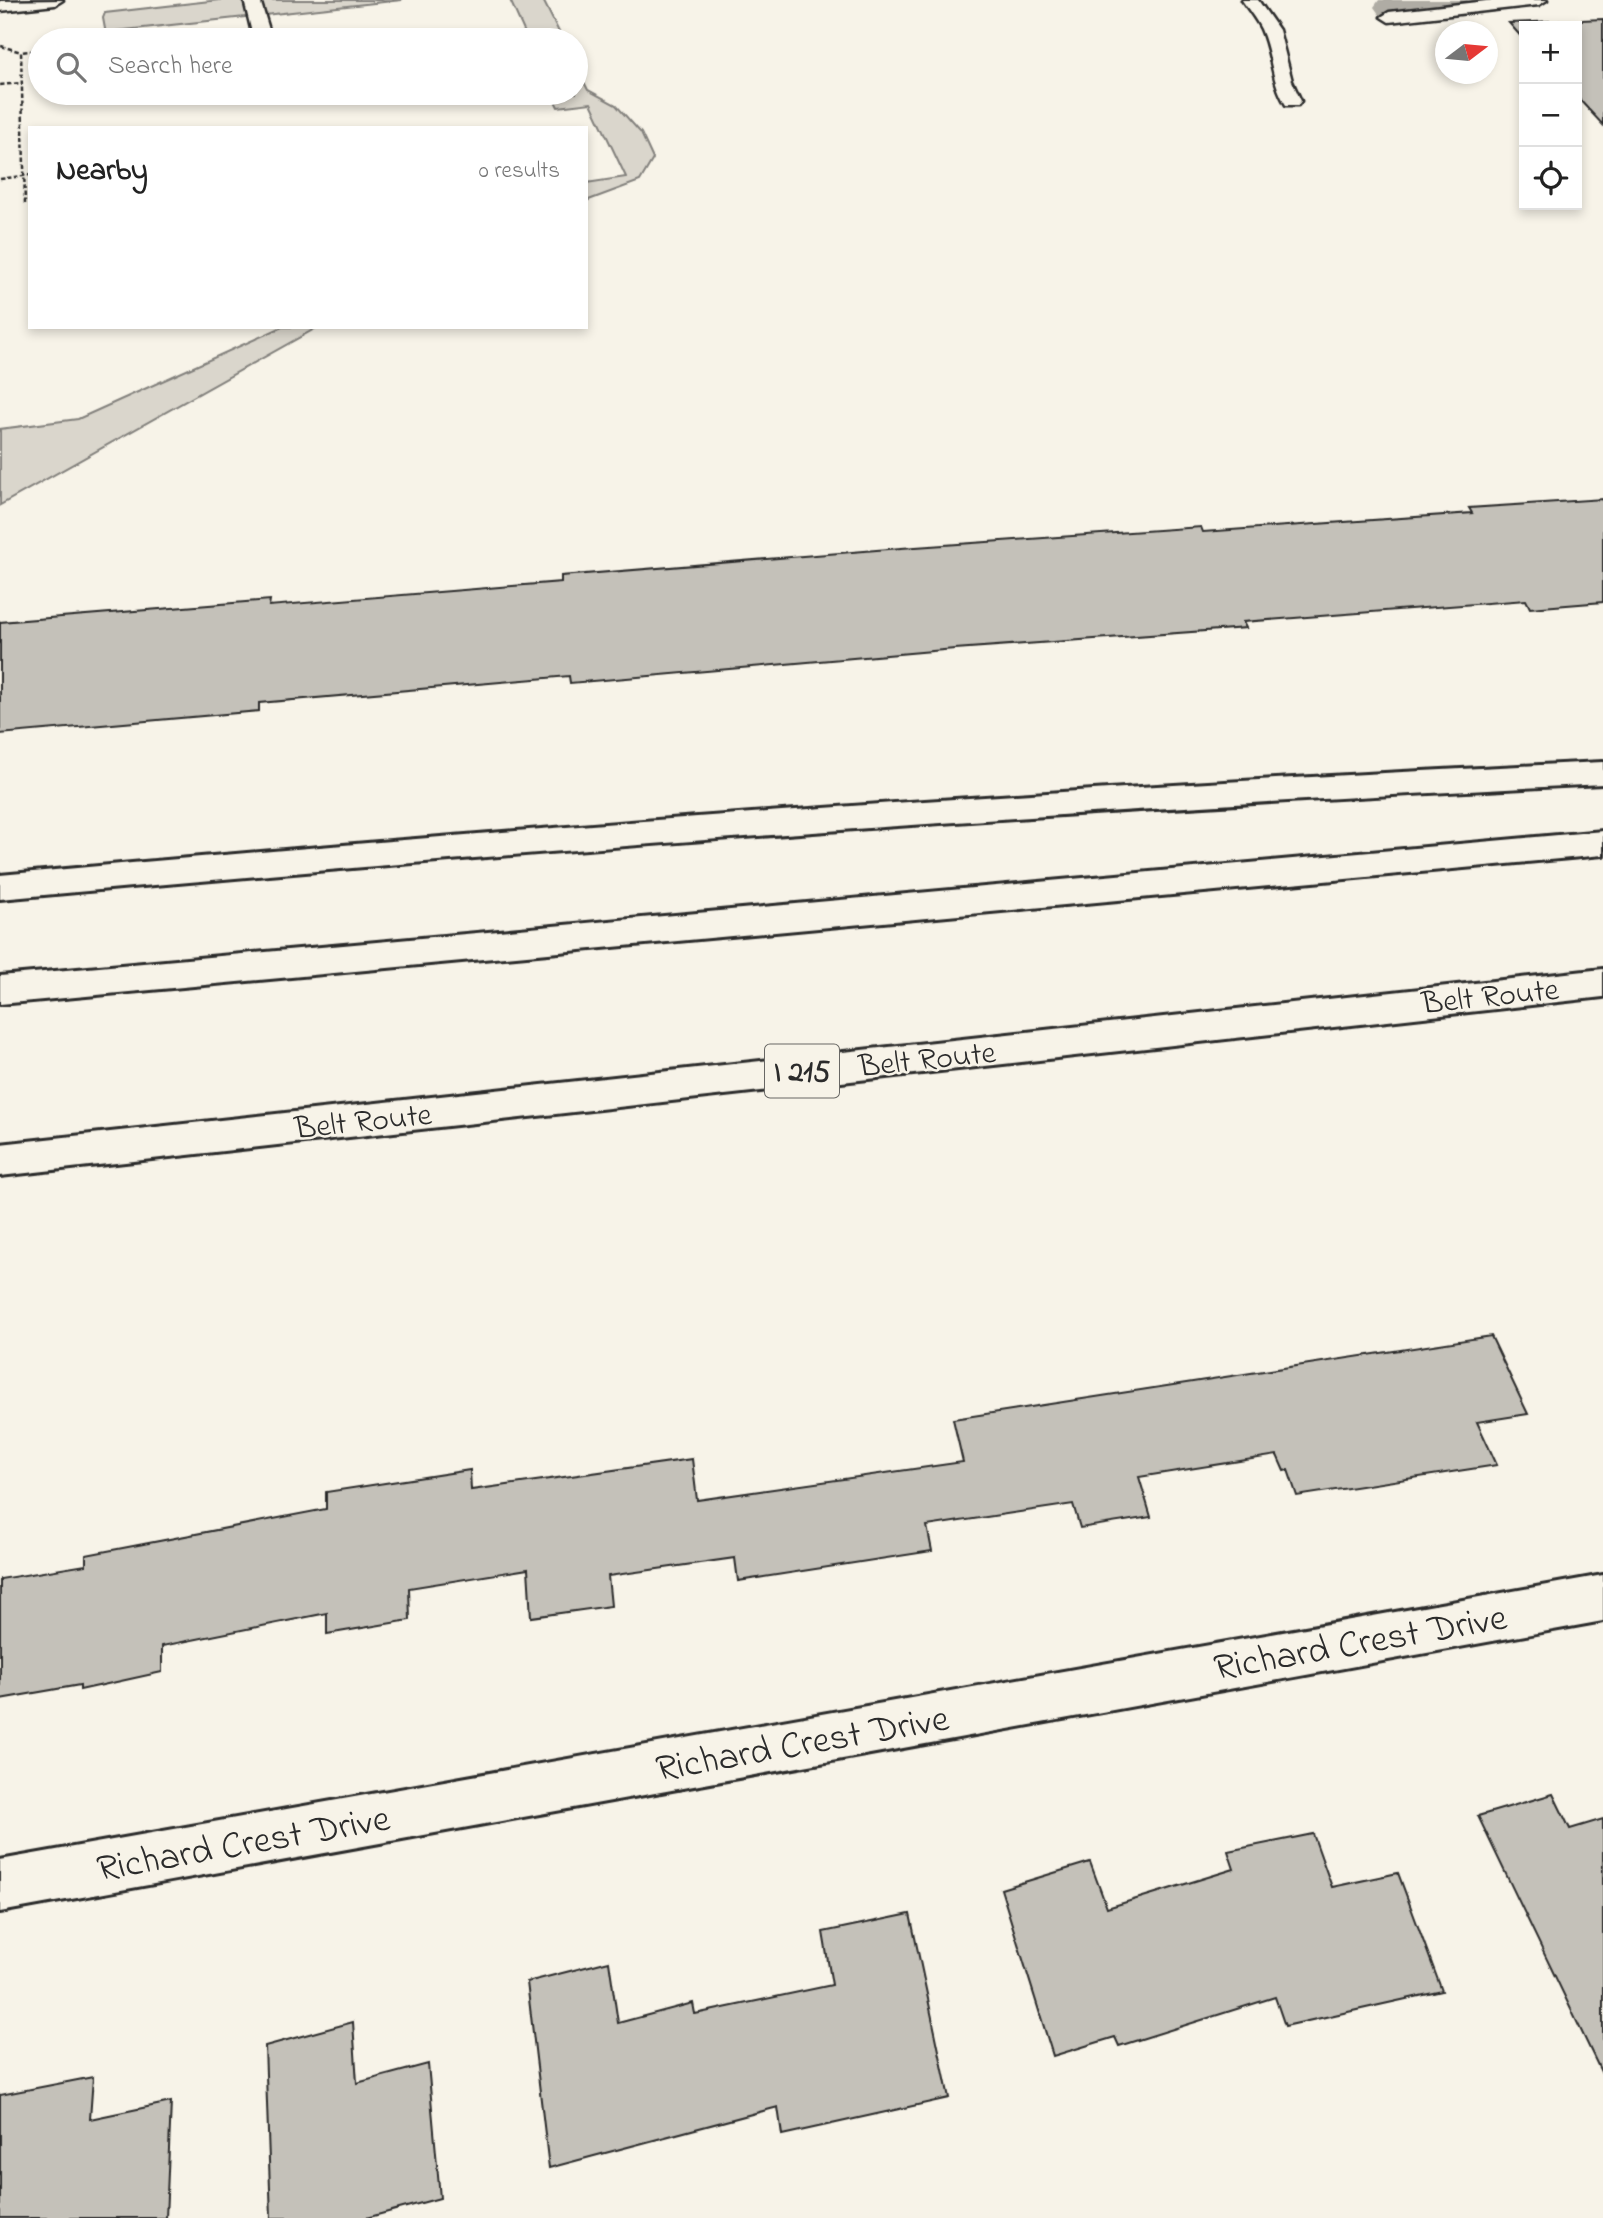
<!DOCTYPE html>
<html lang="en">
<head>
<meta charset="utf-8">
<style>
	:root { --surface:#fff; --page:#f2f2f2; --text:#222; --muted:#767676; --line:#e0e0e0 }
	body { margin:0; font-family:"Indie Flower",sans-serif; background:var(--page); color:var(--text) }
	.controls { position:absolute; right:21px; top:21px; display:grid; overflow:hidden; border-radius:0px; box-shadow:0 4px 10px #0003 }
	.controls button { width:63px; height:63px; display:grid; place-items:center; padding:0; border:0; border-bottom:2px solid var(--line); background:var(--surface); color:var(--text); font:35px sans-serif }
	.compass { position:absolute; left:1435px; top:21px; width:63px; height:63px; border-radius:50%; background:var(--surface); box-shadow:0 4px 10px #0003; rotate:74deg }
	.list { margin:0; padding:0; list-style:none }
	h2 { display:flex; justify-content:space-between; align-items:center; height:91px; margin:0; padding:0 28px; font-size:30px }
	h2 small { font-size:23px; font-weight:400; color:var(--muted) }
	.icon { flex:none; width:38px; height:38px; fill:none; stroke:currentColor; stroke-width:2; stroke-linecap:round; stroke-linejoin:round }
	.map { position:relative; flex:none; width:1603px; height:2218px; overflow:hidden }
	.search { position:absolute; background:var(--surface); box-shadow:0 4px 10px #0003; left:28px; top:28px; width:560px; height:77px; display:flex; align-items:center; gap:18px; box-sizing:border-box; padding:0 24px; border-radius:38px; color:var(--muted); font-size:26px }
	.panel { position:absolute; background:var(--surface); box-shadow:0 4px 10px #0003; left:28px; top:126px; width:560px; height:203px; border-radius:0px }
	.map>svg:first-child { display:block }
</style>
</head>
<body>
<div class="map">
<svg width="1603" height="2218" viewBox="0 0 1603 2218">
	<rect width="100%" height="100%" fill="#f7f3e8"/>
	<filter id="ink" filterUnits="userSpaceOnUse"><feTurbulence type="fractalNoise" baseFrequency=".0143" numOctaves="2"/><feDisplacementMap in="SourceGraphic" scale="14" xChannelSelector="R" yChannelSelector="G"/><feConvolveMatrix kernelMatrix="1 2 1 2 8 2 1 2 1" color-interpolation-filters="sRGB"/></filter>
	<g filter="url(#ink)">
		<path fill="#dad6cc" stroke="#82807c" stroke-width="2" d="M219,0H402L116,31V40H107L103,18L105,13Z
			M510,0H543L563,40H528Z
			M576,66L588,90L616,105L641,133L653,159L640,181L586,201V183L626,177L591,103L558,107L551,93H576Z
			M282,327H318L0,505V429L78,419Z"/>
		<g fill="none" stroke-linecap="round" stroke-linejoin="round">
			<path fill="#afaca4" fill-rule="evenodd" d="M1379,0H1468L1463,7C1438,13 1404,20 1379,14L1374,7Z"/>
		</g>
		<path fill="#c4c1b9" stroke="#2b2b2b" stroke-width="2" d="M1603,19V125L1577,97V26H1524V40L1509,23Z
			M1603,499V602L1530,608L1526,600L1243,622L1246,628L955,649L570,683L569,676L259,703V711L0,734V622L270,600L269,606L561,582V576L901,548L1201,527L1203,532L1472,513L1469,508Z
			M1491,1336L1528,1414L1477,1422L1497,1465L1297,1496L1288,1470L1284,1471L1277,1455L1139,1477L1151,1517L1080,1528L1073,1504L927,1526L932,1551L738,1581L735,1558L608,1576L611,1606L531,1617L528,1569L409,1588L410,1620L327,1634V1613L162,1646V1672L80,1690V1685L0,1699V1579L86,1565V1555L326,1509V1492L470,1470L471,1490L692,1459L697,1500L963,1462L953,1419Z
			M1553,1794L1570,1829L1603,1819V2076L1478,1816Z
			M1313,1834L1332,1887L1398,1873L1442,1991L1285,2026L1275,1997L1119,2046L1115,2037L1053,2056L1001,1889L1090,1862L1107,1908L1234,1869L1228,1851Z
			M910,1914L949,2098L782,2135L778,2107L549,2168L527,1982L609,1961L618,2023L693,2003L695,2014L832,1985L823,1932Z
			M353,2022L357,2083L428,2064L440,2198L366,2218H271L265,2046Z
			M93,2077L90,2119L171,2102L166,2218H0V2095Z"/>
		<g fill="none" stroke-linecap="round" stroke-linejoin="round">
			<defs>
				<path id="lane" d="M63,0L55,5L0,11V1Z
					M244,0H260L270,33L267,37H255L252,33Z
					M1242,0H1258L1279,30L1292,81L1301,101L1298,105H1286C1271,81 1272,53 1261,29C1256,19 1248,9 1242,0Z
					M1495,0H1547L1539,5L1389,22L1381,17L1389,12Z"/>
				<path id="street" d="M1603,1575V1621L0,1912V1860Z"/>
				<path id="highway" d="M1603,762V784C1068,810 534,850 0,899V875C534,826 1068,787 1603,762Z
					M1603,831V855L0,1004V976Z
					M1603,969V997L0,1176V1144Z"/>
			</defs>
			<use href="#lane" stroke="#2b2b2b" stroke-width="5"/>
			<use href="#street" stroke="#2b2b2b" stroke-width="6"/>
			<use href="#highway" stroke="#2b2b2b" stroke-width="6"/>
			<path stroke="#2b2b2b" stroke-width="2.5" stroke-dasharray="4.5 2.5" stroke-linecap="butt" d="M1,46L21,52
				M0,85L22,83
				M0,179L30,175
				M25,204L21,52L40,50"/>
			<use href="#lane" fill="#f7f3e8" fill-rule="evenodd"/>
			<use href="#street" fill="#f7f3e8" fill-rule="evenodd"/>
			<use href="#highway" fill="#f7f3e8" fill-rule="evenodd"/>
		</g>
	</g>
	<g text-anchor="middle" stroke-width="5" stroke-linejoin="round" paint-order="stroke">
		<rect fill="#f7f3e8" stroke="#686764" stroke-width="2" x="765" y="1044.5" width="74" height="53" rx="5"/>
		<g font-size="30" font-weight="bold" fill="#2b2b2b">
			<text x="802" y="1081">I 215</text>
		</g>
		<g font-size="32" fill="#2b2b2b" stroke="#f7f3e8">
			<text transform="translate(1490 995) rotate(-6)" y="11">Belt Route</text>
			<text transform="translate(927 1058) rotate(-6)" y="11">Belt Route</text>
			<text transform="translate(363 1120) rotate(-6)" y="11">Belt Route</text>
		</g>
		<g font-size="38" fill="#2b2b2b" stroke="#f7f3e8">
			<text transform="translate(1360 1641) rotate(-10)" y="13">Richard Crest Drive</text>
			<text transform="translate(802 1742) rotate(-10)" y="13">Richard Crest Drive</text>
			<text transform="translate(243 1842) rotate(-10)" y="13">Richard Crest Drive</text>
		</g>
	</g>
</svg>
<div class="controls">
<button>+</button>
<button>−</button>
<button><svg class="icon" aria-label="locate" viewBox="0 0 24 24"><circle cx="12" cy="12" r="6"/><path d="M12 2v4M12 18v4M2 12h4M18 12h4"/></svg></button>
</div>
<svg class="compass" viewBox="-18 -18 36 36"><path d="M0-13l5 13h-10z" fill="#e53935"/><path d="M0 13l5-13h-10z" fill="#767676"/></svg>
<div class="search"><svg class="icon" aria-label="search" viewBox="0 0 24 24"><circle cx="10" cy="10" r="6"/><path d="M15 15l6 6"/></svg>Search here</div>
<section class="panel">
<h2>Nearby<small>0 results</small></h2>
<ul class="list">
</ul>
</section>
</div>
</body>
</html>
